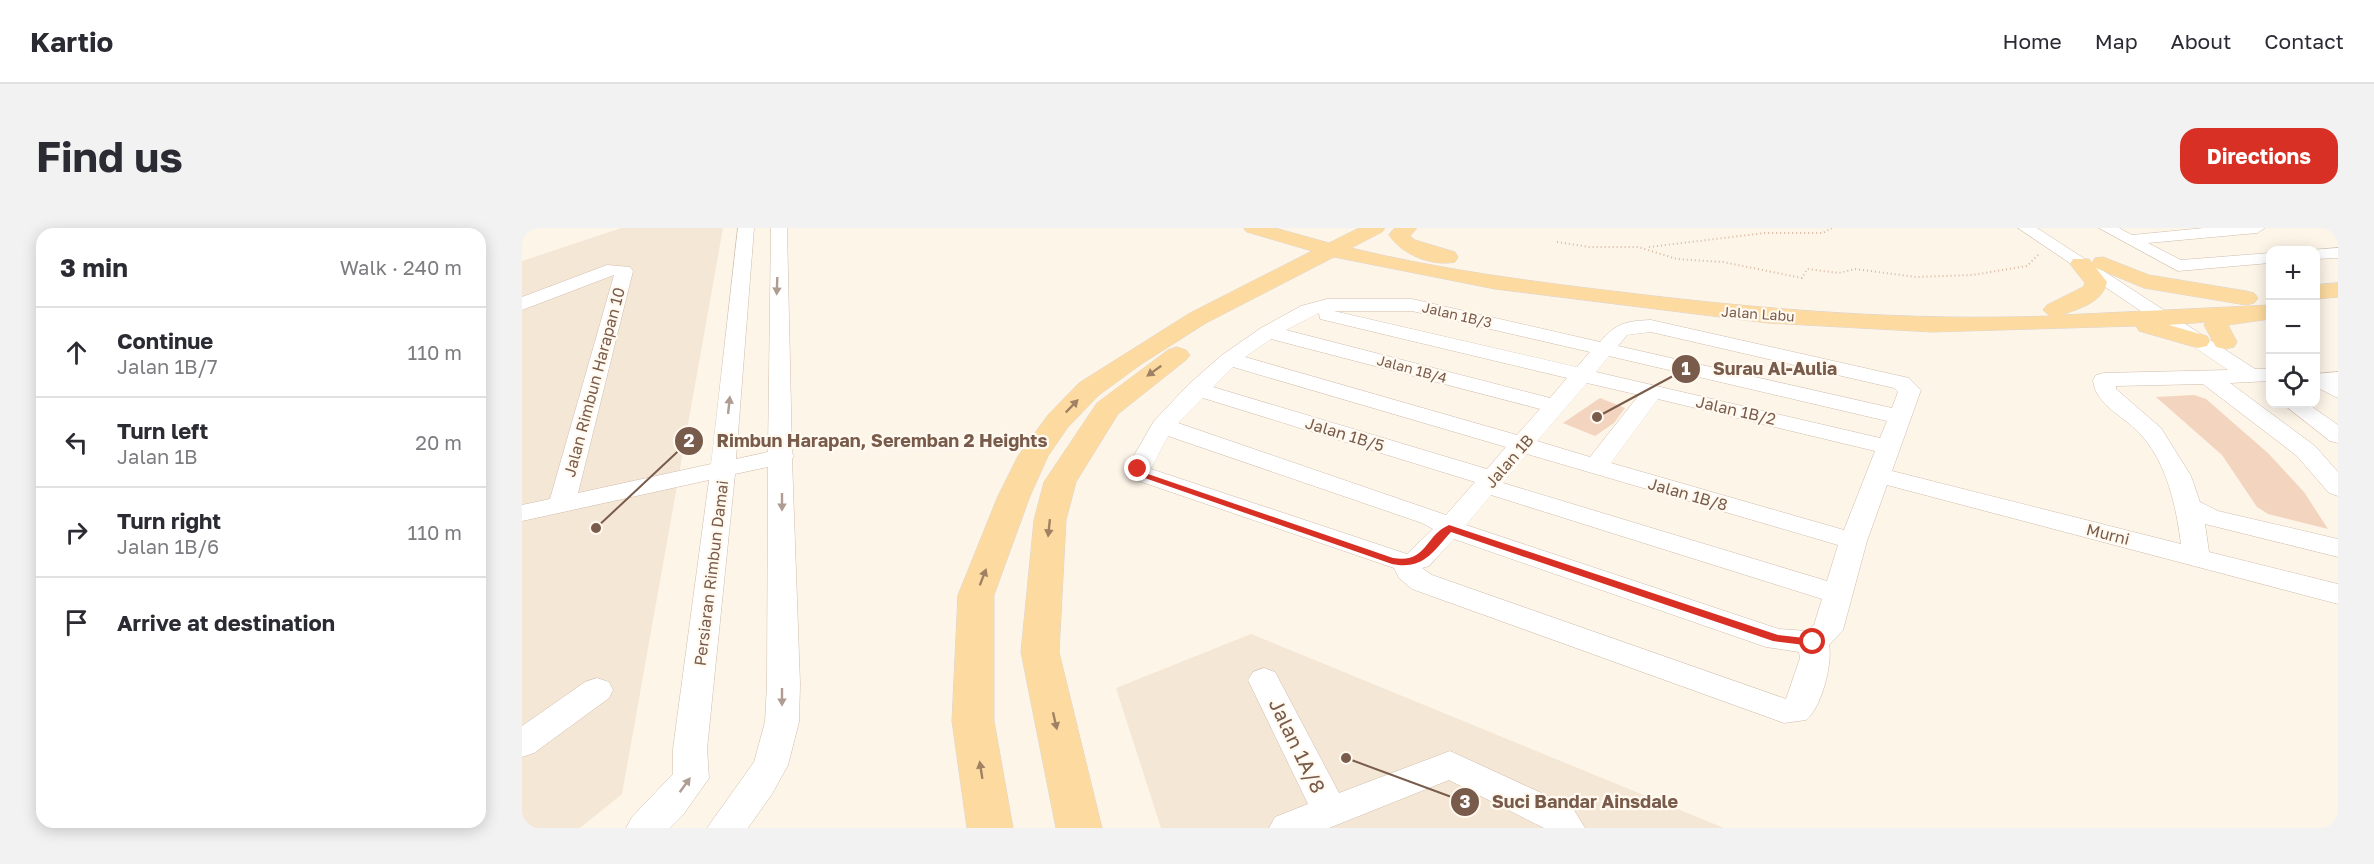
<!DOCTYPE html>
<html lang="en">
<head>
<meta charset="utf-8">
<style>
	:root { --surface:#fff; --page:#f2f2f3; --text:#2b2b33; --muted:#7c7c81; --line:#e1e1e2; --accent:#d93025 }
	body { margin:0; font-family:"Golos Text",sans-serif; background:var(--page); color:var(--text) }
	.controls { position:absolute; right:18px; top:18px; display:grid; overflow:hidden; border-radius:12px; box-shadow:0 3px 15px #0003 }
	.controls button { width:54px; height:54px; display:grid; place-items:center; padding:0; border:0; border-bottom:2px solid var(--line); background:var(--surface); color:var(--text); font:30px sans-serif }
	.stop { position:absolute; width:18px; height:18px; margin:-14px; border:4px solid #d93025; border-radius:50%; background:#fff }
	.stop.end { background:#d93025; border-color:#fff; box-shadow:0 2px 6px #0008 }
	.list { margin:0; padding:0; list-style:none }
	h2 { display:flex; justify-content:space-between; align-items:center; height:78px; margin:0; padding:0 24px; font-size:26px }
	h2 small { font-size:20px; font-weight:400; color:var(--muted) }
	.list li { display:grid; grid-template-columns:39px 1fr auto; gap:18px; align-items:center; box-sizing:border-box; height:90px; padding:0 24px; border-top:2px solid var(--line) }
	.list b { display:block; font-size:22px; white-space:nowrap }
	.list p { margin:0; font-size:20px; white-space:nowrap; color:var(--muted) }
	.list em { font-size:20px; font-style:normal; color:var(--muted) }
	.icon { flex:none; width:33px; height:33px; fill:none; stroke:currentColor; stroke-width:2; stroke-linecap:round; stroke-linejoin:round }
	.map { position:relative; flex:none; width:1816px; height:600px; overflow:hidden; border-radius:18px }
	header { display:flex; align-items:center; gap:36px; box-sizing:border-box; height:84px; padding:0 30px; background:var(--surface); border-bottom:2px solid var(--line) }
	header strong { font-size:28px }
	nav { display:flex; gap:33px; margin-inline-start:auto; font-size:21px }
	.intro { display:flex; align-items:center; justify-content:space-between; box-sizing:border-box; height:144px; padding:0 36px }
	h1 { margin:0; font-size:42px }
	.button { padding:15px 27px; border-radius:18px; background:var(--accent); color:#fff; font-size:21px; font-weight:700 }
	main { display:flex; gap:36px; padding:0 36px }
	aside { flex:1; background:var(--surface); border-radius:18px; box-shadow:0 3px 15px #0003 }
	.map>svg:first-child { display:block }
</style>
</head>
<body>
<header>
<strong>Kartio</strong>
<nav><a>Home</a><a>Map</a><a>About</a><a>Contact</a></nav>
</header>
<div class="intro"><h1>Find us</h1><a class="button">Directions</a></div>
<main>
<aside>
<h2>3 min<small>Walk · 240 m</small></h2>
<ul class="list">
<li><svg class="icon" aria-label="ahead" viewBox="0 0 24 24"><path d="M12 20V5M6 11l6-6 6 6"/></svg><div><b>Continue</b><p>Jalan 1B/7</p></div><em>110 m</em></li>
<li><svg class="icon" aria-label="left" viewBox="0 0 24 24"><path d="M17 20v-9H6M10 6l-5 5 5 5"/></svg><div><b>Turn left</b><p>Jalan 1B</p></div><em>20 m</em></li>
<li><svg class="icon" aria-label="right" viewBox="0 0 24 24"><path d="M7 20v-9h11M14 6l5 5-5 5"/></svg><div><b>Turn right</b><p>Jalan 1B/6</p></div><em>110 m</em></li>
<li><svg class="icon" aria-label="arrive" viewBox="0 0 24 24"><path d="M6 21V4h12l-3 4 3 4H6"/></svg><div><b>Arrive at destination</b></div></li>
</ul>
</aside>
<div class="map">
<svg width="1816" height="600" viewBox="0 0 1816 600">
	<rect width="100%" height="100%" fill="#fdf5e8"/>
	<path fill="#f5e7d6" d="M99,0H201L100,566L58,600H0V33Z
		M729,406L1202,600H639L594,460Z"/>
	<path fill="#f3d4bf" d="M1672,167L1684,171L1747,226L1782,264L1806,301L1746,286L1735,279L1700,227L1634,169Z
		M1078,170L1103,180L1092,195L1073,208L1041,195Z"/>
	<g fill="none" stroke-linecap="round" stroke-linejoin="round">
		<defs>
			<path id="minor" d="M216,0H232L214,231L246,224L249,0H265L270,225L272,228L270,231L278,456L277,494L266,537L250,566L226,600H185L232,534L243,494L245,456L246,239L213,246L185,521L187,550L161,587L148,600H104L110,589L151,546V521L187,252L0,293V277L28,271L92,47L0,82V69L85,37L108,39L111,43L56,265L189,236Z
				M1496,0H1515L1733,141H1748V153L1708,155L1793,218L1816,244V268L1807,265L1775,228L1681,156L1594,158V161L1639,200L1669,248L1678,274L1696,283L1816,311V329L1683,296L1687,324L1816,356V376L1365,257L1345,313L1321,402L1307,417C1311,435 1299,481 1284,492L1262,495L890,361L877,350L872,340L611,251L604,241L632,193L667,156L700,127L739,100L779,78L805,71H890L1078,114C1094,95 1104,93 1129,92L1387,150L1399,162L1370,243L1659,316C1654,279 1646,239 1621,209C1606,190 1573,178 1571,152L1574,147L1582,145L1706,142ZM812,83H890L1068,124L1055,139ZM797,85L798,91L1045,150L1028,170L764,102ZM1129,104L1372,160L1376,164L1370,180L1096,118L1105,107ZM749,111L1018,181L995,207L723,129ZM1087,128L1365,193L1358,210L1074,144ZM711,139L984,219L965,241L691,159ZM1065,155L1117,167L1068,229L1015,213ZM681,170L953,254L924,287L656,195ZM1136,171L1353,223L1322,302L1089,235ZM646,208L900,295L911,301L885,326L629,241ZM1005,226L1316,317L1305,353L981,255ZM969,267L1300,371L1292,397L1285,403L1257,401L944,297ZM932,311L1244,419L1277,424L1278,430L1264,471L910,347L900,340L907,338Z
				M1577,0H1597L1610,7L1682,0H1743L1735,5L1626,15L1659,32L1748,25V35L1656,43Z
				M1816,20V30L1794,31V22H1788Z
				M1816,144V170L1794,159V146Z
				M1761,176H1786L1816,197V215L1808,213Z
				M742,440L753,444L817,565L928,523L1050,579L1063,600H1022L927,552L807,600H747L753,589L786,576L726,452L731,444Z
				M75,450L87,454L91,462L87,470L12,525L0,529V498L63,454Z"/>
			<path id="major" d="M722,0H753L807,15L837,0H863L860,4L829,20C920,42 1013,54 1107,65C1247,82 1387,93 1528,88L1521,82L1525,77L1561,59L1563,55L1548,36L1551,31H1567L1572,38L1570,35L1573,30L1581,29L1627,47L1724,63L1732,65L1736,70L1732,75L1724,77L1622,60L1574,40L1585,54C1580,75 1558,80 1540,87L1748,77V91L1706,97L1715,114L1712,119L1703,121L1694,119L1682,97L1684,94L1647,97L1685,108L1688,113L1685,118L1676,120L1617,103L1614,98L1410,104L1246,95L973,61L812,29L684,95L618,137L577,167L546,199L526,228L508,268L472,367V493L491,600H445L430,493L436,367L476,268L496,228L526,187L557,155L668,85L790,23L725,4Z
				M873,0H895L888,8L893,12L933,24L936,29L933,34C910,39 879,26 867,7Z
				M1816,55V69L1794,71V57Z
				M655,119L664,122L668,127L664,132L596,186L554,254L544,292L537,424L580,600H534L499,424L512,292L522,254L575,175L646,122Z"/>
		</defs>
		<use href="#minor" stroke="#d0bdad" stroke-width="1"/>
		<use href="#major" stroke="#dcd4d0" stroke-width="1"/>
		<path stroke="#d9b7a1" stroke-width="2" stroke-dasharray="1 3" stroke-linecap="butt" d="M1035,14L1067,19H1116L1155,31L1201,34L1280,50L1285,41L1317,45L1333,41L1394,49L1450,47L1505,38L1517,26
			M1127,19L1243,5H1301L1310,0"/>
		<use href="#minor" fill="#fff" fill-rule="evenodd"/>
		<use href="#major" fill="#fddba0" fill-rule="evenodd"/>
	</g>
	<defs><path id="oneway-solid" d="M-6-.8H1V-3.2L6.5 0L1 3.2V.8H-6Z" transform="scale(1.5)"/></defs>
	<g fill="#af9d93">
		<use href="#oneway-solid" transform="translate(255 58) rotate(92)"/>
		<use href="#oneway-solid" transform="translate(207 177) rotate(-84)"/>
		<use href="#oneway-solid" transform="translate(260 274) rotate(90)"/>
		<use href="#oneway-solid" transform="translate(260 469) rotate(90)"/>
		<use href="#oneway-solid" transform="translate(163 557) rotate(-54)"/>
	</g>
	<g fill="#a18164">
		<use href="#oneway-solid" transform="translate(632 143) rotate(144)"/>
		<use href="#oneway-solid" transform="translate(550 178) rotate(-46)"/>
		<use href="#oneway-solid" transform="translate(527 300) rotate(96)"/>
		<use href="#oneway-solid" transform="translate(461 349) rotate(-69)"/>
		<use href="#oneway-solid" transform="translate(533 493) rotate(77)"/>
		<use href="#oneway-solid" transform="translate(459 542) rotate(-99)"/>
	</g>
	<path fill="#d93025" d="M613,239H619L623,245L871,330C905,336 903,307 927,297L1256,407L1291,411L1297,414L1291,418L1251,413L929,304C910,325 901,342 870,336L617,248Z"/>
	<g text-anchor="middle" stroke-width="4.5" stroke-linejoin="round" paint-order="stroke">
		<g font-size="14" fill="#795b4b" stroke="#fff9ef">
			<text transform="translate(1236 86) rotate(4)" y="5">Jalan Labu</text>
			<text transform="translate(935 87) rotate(13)" y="5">Jalan 1B/3</text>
			<text transform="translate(890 141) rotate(15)" y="5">Jalan 1B/4</text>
		</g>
		<g font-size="16" fill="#795b4b" stroke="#fff9ef">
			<text transform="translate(72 154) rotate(-75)" y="6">Jalan Rimbun Harapan 10</text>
			<text transform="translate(1214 182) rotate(13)" y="6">Jalan 1B/2</text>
			<text transform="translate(823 206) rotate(17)" y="6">Jalan 1B/5</text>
			<text transform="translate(987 233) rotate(-49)" y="6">Jalan 1B</text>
			<text transform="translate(1166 266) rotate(16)" y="6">Jalan 1B/8</text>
			<text transform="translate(1586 306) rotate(14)" y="6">Murni</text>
			<text transform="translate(189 345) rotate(-83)" y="6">Persiaran Rimbun Damai</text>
		</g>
		<g font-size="20" fill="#795b4b" stroke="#fff9ef">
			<text transform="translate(775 518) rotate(64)" y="7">Jalan 1A/8</text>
		</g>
	</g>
	<path fill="none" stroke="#795b4b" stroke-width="2" d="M1075 189L1164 141M74 300L167 213M824 530L943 574"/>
	<g fill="#795b4b" stroke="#fff9ef" stroke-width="2">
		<circle cx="1075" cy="189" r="6"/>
		<circle cx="74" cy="300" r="6"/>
		<circle cx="824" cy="530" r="6"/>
		<circle cx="1164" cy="141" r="15"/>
		<circle cx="167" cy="213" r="15"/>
		<circle cx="943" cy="574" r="15"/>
	</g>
	<g font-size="18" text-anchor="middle" font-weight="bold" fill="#fff">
		<text x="1164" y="147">1</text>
		<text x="167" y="219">2</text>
		<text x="943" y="580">3</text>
	</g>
	<g font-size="18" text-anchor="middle" font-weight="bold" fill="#795b4b" stroke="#fff9ef" stroke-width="4.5" stroke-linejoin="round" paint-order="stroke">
		<text x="1253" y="147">Surau Al-Aulia</text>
		<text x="360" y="219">Rimbun Harapan, Seremban 2 Heights</text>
		<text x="1063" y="580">Suci Bandar Ainsdale</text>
	</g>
</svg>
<div class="controls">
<button>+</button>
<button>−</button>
<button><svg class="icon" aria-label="locate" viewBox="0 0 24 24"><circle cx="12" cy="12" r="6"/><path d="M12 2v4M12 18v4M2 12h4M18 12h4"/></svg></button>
</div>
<div class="stop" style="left:1291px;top:414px"></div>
<div class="stop end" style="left:616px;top:241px"></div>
</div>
</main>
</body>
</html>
